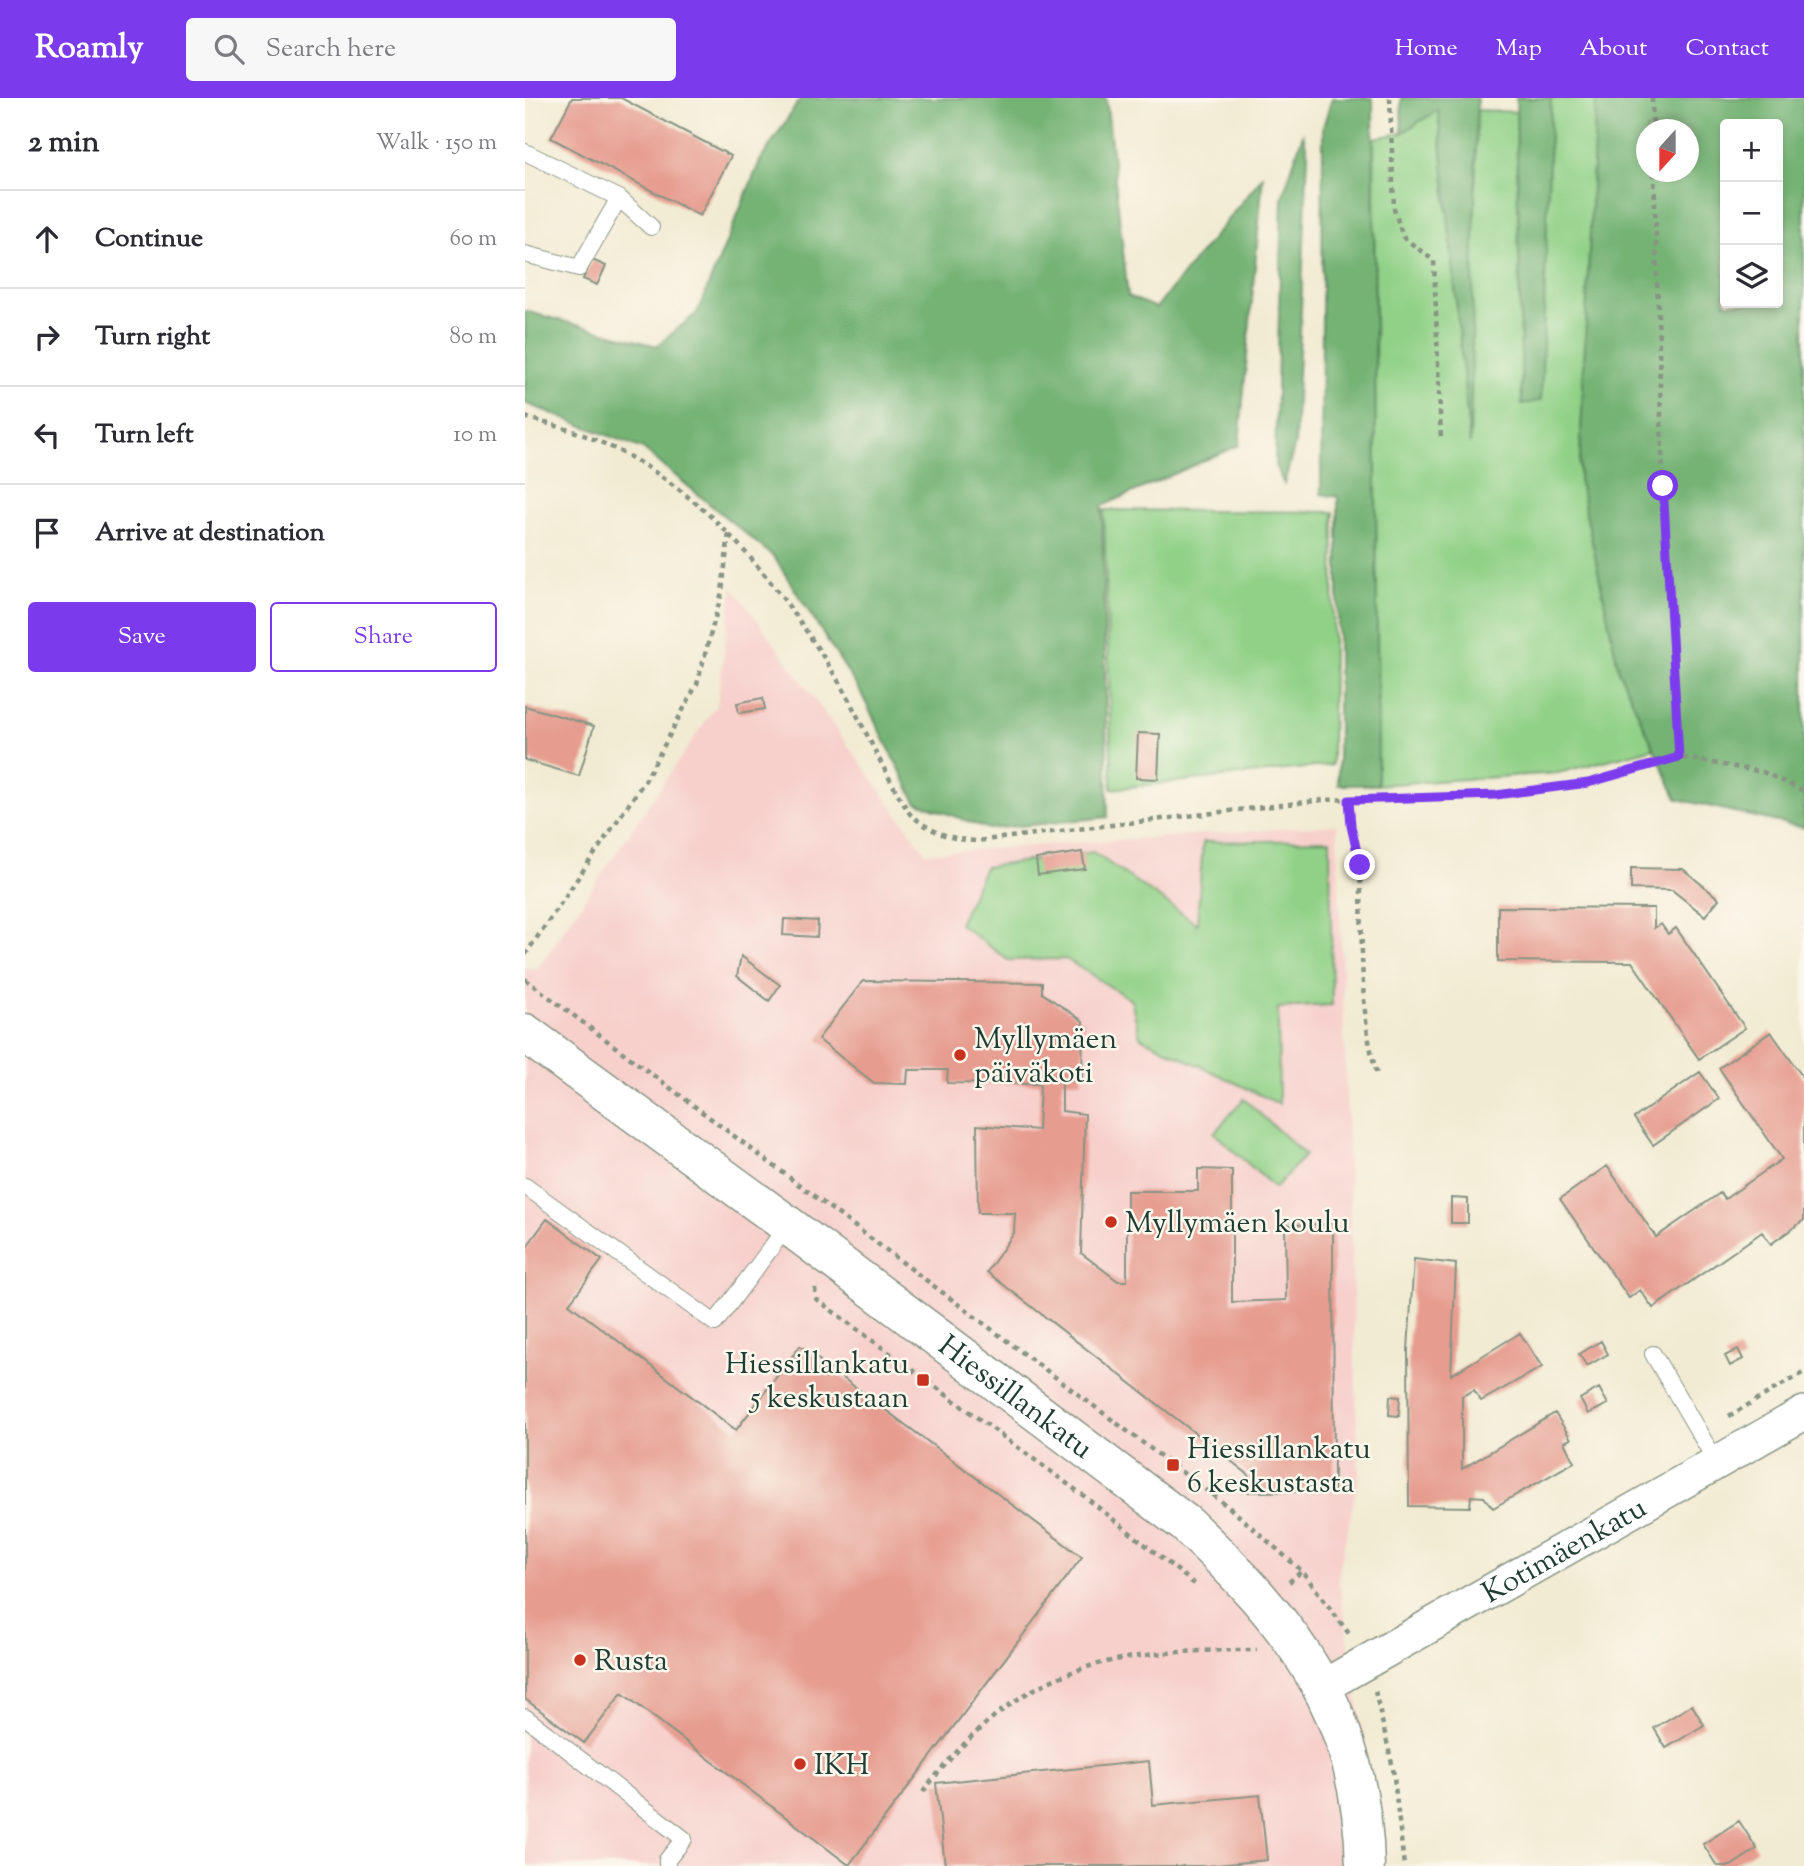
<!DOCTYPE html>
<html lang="en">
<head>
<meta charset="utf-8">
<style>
	:root { --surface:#fff; --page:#f7f7f7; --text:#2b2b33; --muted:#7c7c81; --line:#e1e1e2; --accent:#7c3aed }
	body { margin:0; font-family:"Sorts Mill Goudy",serif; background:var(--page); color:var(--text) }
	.controls { position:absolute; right:21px; top:21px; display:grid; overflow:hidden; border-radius:7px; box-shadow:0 4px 10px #0003 }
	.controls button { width:63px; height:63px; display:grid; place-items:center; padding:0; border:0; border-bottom:2px solid var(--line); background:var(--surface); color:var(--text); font:35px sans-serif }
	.compass { position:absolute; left:1111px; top:21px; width:63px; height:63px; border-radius:50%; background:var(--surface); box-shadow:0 4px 10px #0003; rotate:201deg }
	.stop { position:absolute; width:21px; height:21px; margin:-16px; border:5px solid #7c3aed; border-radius:50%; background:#fff }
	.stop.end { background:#7c3aed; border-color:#fff; box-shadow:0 2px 7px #0008 }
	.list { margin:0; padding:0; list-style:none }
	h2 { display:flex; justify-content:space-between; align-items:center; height:91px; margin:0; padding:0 28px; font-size:30px }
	h2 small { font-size:23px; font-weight:400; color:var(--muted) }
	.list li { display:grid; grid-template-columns:46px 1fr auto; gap:21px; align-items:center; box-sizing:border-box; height:98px; padding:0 28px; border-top:2px solid var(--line) }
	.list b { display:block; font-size:26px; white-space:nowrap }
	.list em { font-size:23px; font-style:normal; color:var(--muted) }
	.actions { display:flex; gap:14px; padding:21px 28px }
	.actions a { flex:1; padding:16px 0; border:2px solid var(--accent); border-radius:7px; text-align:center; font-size:24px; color:var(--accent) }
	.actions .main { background:var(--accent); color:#fff }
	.icon { flex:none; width:38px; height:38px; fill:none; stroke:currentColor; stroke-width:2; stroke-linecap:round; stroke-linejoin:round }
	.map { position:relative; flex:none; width:1279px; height:1768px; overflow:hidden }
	header { display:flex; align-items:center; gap:42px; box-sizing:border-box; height:98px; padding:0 35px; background:var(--accent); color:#fff }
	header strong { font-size:33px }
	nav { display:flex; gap:38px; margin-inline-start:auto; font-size:24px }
	.search { width:490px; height:63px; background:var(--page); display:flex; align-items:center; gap:18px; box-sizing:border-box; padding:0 24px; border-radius:7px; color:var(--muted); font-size:26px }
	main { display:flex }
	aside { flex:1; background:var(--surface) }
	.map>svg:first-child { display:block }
</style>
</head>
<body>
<header>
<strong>Roamly</strong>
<div class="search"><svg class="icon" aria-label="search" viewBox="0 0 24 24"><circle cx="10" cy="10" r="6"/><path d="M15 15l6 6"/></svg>Search here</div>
<nav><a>Home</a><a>Map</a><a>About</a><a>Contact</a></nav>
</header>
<main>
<aside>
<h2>2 min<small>Walk · 150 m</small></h2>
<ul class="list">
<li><svg class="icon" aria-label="ahead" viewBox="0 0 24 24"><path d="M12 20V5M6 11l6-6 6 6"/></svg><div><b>Continue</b></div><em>60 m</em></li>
<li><svg class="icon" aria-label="right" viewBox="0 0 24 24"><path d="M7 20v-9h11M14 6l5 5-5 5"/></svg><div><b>Turn right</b></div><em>80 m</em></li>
<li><svg class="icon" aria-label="left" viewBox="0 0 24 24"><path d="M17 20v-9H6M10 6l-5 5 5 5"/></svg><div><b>Turn left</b></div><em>10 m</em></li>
<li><svg class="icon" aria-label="arrive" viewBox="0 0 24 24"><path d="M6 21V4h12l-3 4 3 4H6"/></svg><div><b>Arrive at destination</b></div></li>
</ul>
<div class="actions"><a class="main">Save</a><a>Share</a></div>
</aside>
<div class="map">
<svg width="1279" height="1768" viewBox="0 0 1279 1768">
	<rect width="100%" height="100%" fill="#fbf7ec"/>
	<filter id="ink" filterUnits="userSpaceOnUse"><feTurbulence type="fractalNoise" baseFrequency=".0143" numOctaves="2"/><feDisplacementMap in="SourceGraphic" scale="14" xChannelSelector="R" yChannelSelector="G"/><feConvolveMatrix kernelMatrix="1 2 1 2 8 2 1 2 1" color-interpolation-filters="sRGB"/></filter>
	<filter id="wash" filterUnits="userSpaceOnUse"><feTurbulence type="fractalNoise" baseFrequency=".00686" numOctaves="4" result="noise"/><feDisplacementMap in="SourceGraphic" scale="28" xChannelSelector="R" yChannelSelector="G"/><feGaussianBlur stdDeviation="1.57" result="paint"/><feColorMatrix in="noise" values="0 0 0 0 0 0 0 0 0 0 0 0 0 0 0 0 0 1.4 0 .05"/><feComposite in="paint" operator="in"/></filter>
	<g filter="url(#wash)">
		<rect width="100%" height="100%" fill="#f2ebd3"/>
		<path fill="#f7d0cc" d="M208,489L401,755L812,727L834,1378L813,1479L854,1735L855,1768H0V870H13L192,606Z"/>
		<path fill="#91d187" stroke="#58875e" stroke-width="2" d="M1026,0H1071L1054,381L1094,573L1129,650L1033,675L853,687L849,40L877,35L913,11L944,338L952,12L991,14L997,307L1016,301Z
			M579,412L809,414L807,667L587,691Z
			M805,742L807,907L753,910L754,1006L615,939L606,902L541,861L483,862L434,826L460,769L568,754L672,826L678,744Z
			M719,1001L780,1057L750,1090L689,1035Z"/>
		<path fill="#74b374" stroke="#4a7854" stroke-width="2" fill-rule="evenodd" d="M276,0H581L603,198L631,210L738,78L714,347L577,408L583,719L464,731L391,704L336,595L249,459L118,351L0,305V213L132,248L172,215L235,63Z
			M807,0H848L853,687H813V399L796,396L798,29Z
			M876,0H952L945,347L913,12L877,35Z
			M991,0H1026L1016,302L997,307Z
			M1071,0H1279V730L1152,701L1094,573L1054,381ZM1200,26H1253V205H1200ZM1122,32H1164V74H1122Z
			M778,36L783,56L770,345L759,386L750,367L757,100Z"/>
		<g id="blocks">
			<path fill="#e69c8f" d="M47,0H96L206,58L175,118L26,40Z
				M67,162L81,168L72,187L58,181Z
				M238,600L240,611L214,615L212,605Z
				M0,608L69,628L54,678L0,662Z
				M613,635L635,636L633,681L611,680Z
				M557,754L560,771L513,777L511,761Z
				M1106,770L1158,771L1194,801L1180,818L1147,792L1106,791Z
				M973,809L1129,810V830L1136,826L1143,836L1151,830L1220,930L1174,961L1107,864L973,863Z
				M259,821L293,823L292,839L258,837Z
				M216,858L255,887L244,903L212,878Z
				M338,883L517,885V895L558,923L557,983H537V1013L560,1016L556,1155L593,1183H602V1093H673V1071L707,1072V1204L761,1202L760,1127L808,1126L809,1393L723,1394L724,1377L462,1174L489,1135L490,1115H453L452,1027L513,1032L515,986L422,985L423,972H383L382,986L349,985L293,941Z
				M1246,934L1279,981V1122L1246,1146L1237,1134L1128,1210L1115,1192L1104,1200L1035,1101L1082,1068L1131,1139L1195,1095L1200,1101L1257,1061L1194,970Z
				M1175,974L1194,1001L1128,1047L1109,1020Z
				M926,1100L943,1101V1125H926Z
				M22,1121L77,1162L44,1206L211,1332L275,1248L557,1459L324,1767L97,1595L59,1645L0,1601V1151Z
				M889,1161L931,1166L926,1277L995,1235L1017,1269L956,1303L949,1292L937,1298V1371L1030,1315L1046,1341L1039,1344L1049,1364L968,1410L959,1399L946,1398L945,1409L884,1408L883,1252Z
				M1076,1243L1083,1256L1062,1268L1054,1256Z
				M1213,1251L1218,1261L1205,1268L1200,1258Z
				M1074,1290L1083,1306L1063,1316L1055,1301Z
				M865,1298L875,1299L874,1318L864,1317Z
				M1167,1607L1179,1627L1141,1650L1129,1630Z
				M624,1663L628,1707L735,1697L742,1762L682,1768H420L411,1685Z
				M1214,1723L1232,1751L1206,1768H1192L1178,1746Z"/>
		</g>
	</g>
	<g filter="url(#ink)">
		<use href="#blocks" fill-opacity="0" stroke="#889484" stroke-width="2"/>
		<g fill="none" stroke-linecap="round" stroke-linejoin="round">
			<defs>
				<path id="lane" d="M0,54L94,100L126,129
					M0,156L54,170L94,100
					M0,1088L190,1225L263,1127
					M1128,1256L1192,1365
					M0,1619L159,1741L142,1762V1768"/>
				<g id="street">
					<path id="s1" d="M799,1588L1279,1315"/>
				</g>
				<g id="secondary">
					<path id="s2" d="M0,935L252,1119L661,1426C768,1526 837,1614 840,1768"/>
				</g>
			</defs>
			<use href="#lane" stroke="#889484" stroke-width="18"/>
			<use href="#street" stroke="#889484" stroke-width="36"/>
			<use href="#secondary" stroke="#889484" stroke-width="41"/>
			<path stroke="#889484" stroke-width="4.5" stroke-dasharray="5 5" stroke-linecap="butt" d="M865,0L869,111L878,139L909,163L916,343
				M1127,0L1128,32
				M1129,74L1138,388L1154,659
				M0,319C18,325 38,329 56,336C169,379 244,472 306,571C335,617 355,669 385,716C406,734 424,741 451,743L798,702L971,697L1063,685L1154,659L1238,674L1279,693
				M824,702C826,725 834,748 835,771C839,839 832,911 852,976
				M0,857L121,681L172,586L197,494L204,434
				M0,881L706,1411L777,1473L825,1537
				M290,1190L291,1201L559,1398L672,1488
				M1204,1318L1279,1274
				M764,1484L777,1473
				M850,1593L868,1670L879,1768
				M398,1694C496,1566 579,1552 732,1552"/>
			<use href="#lane" stroke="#fff" stroke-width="16"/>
			<use href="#street" stroke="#fff" stroke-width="33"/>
			<use href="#secondary" stroke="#fff" stroke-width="38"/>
		</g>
	</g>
	<g fill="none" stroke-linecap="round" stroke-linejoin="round" filter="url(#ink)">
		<path stroke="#7c3aed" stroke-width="9" d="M835,767L826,728L824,702L971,697L1063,685L1154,659L1138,388"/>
	</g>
	<g fill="#c8321e" stroke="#fbf7ec" stroke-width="2.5">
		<circle cx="435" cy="957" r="7"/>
		<circle cx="586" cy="1124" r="7"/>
		<rect x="391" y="1275" width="14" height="14" rx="3.5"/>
		<rect x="641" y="1360" width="14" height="14" rx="3.5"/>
		<circle cx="55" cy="1562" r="7"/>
		<circle cx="275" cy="1666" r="7"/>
	</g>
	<g text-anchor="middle" stroke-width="5" stroke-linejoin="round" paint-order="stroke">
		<g font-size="30" fill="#1f3d34" stroke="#fbf7ec" text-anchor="start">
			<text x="449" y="950">Myllymäen<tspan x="449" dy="34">päiväkoti</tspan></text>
			<text x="600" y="1134">Myllymäen koulu</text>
			<text x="384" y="1275" text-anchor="end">Hiessillankatu<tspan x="384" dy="34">5 keskustaan</tspan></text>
			<text x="662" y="1360">Hiessillankatu<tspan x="662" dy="34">6 keskustasta</tspan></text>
			<text x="69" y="1572">Rusta</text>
			<text x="289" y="1676">IKH</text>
		</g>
		<g font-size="30" fill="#1f3d34" stroke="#fbf7ec">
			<text dy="10" stroke="none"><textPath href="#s2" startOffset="611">Hiessillankatu</textPath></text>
			<text dy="10" stroke="none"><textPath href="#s1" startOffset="276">Kotimäenkatu</textPath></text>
		</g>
	</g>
</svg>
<div class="controls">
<button>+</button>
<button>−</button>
<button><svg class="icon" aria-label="layers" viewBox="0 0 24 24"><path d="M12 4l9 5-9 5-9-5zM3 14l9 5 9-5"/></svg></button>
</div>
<svg class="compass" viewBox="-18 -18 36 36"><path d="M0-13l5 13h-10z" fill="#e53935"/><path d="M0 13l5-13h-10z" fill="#7c7c81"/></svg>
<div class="stop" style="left:1138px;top:388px"></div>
<div class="stop end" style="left:835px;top:767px"></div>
</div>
</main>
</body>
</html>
